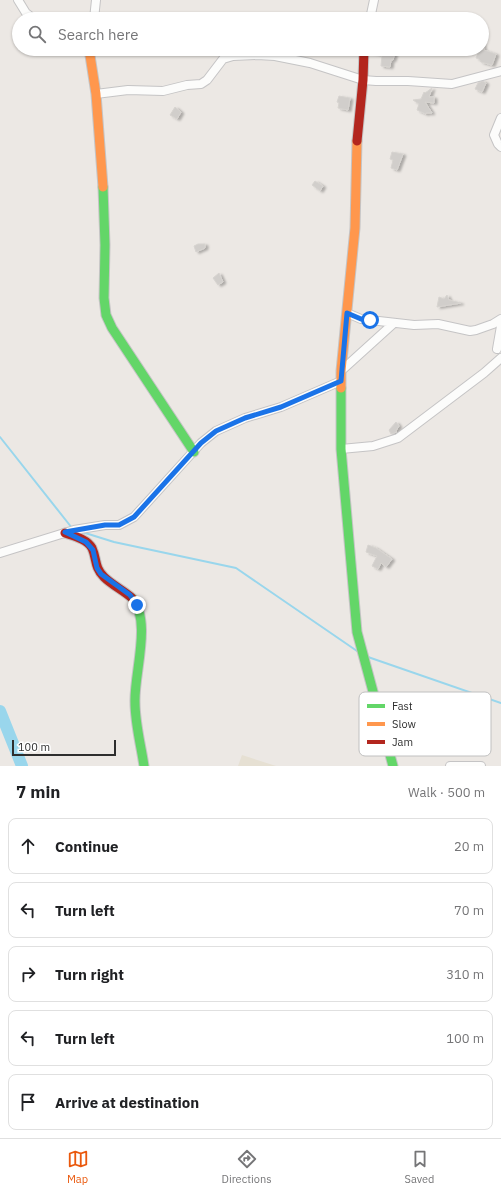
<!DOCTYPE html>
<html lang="en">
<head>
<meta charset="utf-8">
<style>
	:root { --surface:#fff; --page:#f6f6f6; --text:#202124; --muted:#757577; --line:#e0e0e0; --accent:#ea580c }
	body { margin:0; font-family:"IBM Plex Sans",sans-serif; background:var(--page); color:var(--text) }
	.scale { position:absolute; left:12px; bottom:10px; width:104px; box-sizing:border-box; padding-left:4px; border:2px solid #2e2e2e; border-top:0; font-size:11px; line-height:14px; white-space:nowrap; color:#2e2e2e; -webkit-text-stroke:3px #fff; paint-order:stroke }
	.stop { position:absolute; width:12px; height:12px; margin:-9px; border:3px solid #1a73e8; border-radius:50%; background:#fff }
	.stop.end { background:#1a73e8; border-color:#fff; box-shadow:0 1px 4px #0008 }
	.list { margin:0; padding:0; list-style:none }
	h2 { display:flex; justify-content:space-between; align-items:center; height:52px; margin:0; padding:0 16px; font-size:17px }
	h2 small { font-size:13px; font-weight:400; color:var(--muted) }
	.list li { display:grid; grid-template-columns:26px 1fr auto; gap:12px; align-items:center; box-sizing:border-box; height:56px; margin:0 8px 8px; padding:0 8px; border:1px solid var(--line); border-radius:8px }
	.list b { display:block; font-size:15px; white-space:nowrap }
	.list em { font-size:13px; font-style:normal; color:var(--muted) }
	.icon { flex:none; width:22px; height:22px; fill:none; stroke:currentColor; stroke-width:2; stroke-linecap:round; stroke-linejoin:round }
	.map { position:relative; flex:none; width:501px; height:766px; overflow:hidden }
	.search { position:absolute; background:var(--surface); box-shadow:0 1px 3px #0004; left:12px; right:12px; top:12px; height:44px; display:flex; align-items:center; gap:10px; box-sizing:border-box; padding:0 14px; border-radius:22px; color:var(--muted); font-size:15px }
	.sheet { height:372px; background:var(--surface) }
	nav { display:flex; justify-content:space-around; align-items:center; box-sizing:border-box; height:56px; border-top:1px solid var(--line); background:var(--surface); font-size:11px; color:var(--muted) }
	nav a { display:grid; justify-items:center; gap:2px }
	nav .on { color:var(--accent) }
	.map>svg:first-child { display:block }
</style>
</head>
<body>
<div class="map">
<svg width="501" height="766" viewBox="0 0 501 766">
	<defs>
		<filter id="shadow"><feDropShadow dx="3" dy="1.5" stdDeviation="1" flood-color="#0004"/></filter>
	</defs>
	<rect width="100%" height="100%" fill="#ece8e4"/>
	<path fill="#e6e0d3" d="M242,755L276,766H238Z"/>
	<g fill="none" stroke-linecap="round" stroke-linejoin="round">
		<path stroke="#99d6ec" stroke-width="2" d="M0,437L72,528
			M82,532L114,542L236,568L357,651
			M368,657L501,703"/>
		<path stroke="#99d6ec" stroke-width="12" d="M0,711L22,766"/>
	</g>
	<path fill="#d1cecb" stroke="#d7d4d0" filter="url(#shadow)" d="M482,43L484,50L496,54L492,65L481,62L479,59L476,58L480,49H482Z
		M371,49L395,52L393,60H391L390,67L381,66L382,55L371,52Z
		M483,81L486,83L482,92L475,89L478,83Z
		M432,88L429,97H434V103L425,102L432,113H426V114L417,110L419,104L413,100L421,99L424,92L425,93Z
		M339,96L350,98L348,110L338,108L339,103L337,102Z
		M175,107L181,112L177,119L170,115Z
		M392,152L403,154L397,170L391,168L393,160L390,159Z
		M315,181L323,186L320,191L312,185Z
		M198,244H205V248L196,252L194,246Z
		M219,273L223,282L218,285L213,278Z
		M447,295L449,300L461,303L437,307L439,297L444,299Z
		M396,422L399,426L396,431L397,432L391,434L389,430Z
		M368,545L376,548L392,559L386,567L381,563L378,569L372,566L377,556L366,552Z"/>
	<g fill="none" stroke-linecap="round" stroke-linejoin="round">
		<defs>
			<path id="street" d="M18,0L26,13L34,19
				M94,19L96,0
				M370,19L374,0
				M96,94L128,90L163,91L187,85L201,84L207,80L223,59L233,56L257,55L275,56L310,63L363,80L376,81H408L452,84L501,71
				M501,118L494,135L498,144L501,147
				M347,313L361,319L370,320L414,325L438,324L470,331L476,330L493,324L501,319
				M497,349L501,326
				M341,371L394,323
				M341,449L373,446L398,438L484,373L501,358
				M0,553L74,530L105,525H119L134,517L201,443L216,431L245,418L281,407L341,381
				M450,766H481"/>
			<path id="fast" d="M103,187L105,245L104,298L106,315L112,328L194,452
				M341,388V449L357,632L393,766
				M132,598C152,621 134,673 135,702C135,724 141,745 144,766"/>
			<path id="slow" d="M89,49L96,94L103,187
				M341,388V371L355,228L357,141"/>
			<path id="jam" d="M357,141L363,80L364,49
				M65,533C74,536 87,539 92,548C97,559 94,567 104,577C112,585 123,590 132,598"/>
		</defs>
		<use href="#street" stroke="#c5c4c5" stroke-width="10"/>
		<use href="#fast" stroke="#c5c4c5" stroke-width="11"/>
		<use href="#slow" stroke="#c5c4c5" stroke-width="11"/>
		<use href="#jam" stroke="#c5c4c5" stroke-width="11"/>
		<use href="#street" stroke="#fcfcfb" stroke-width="8"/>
		<use href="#fast" stroke="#63d668" stroke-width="9"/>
		<use href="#slow" stroke="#ff974d" stroke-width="9"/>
		<use href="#jam" stroke="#b3261e" stroke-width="9"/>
	</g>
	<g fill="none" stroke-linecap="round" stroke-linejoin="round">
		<path stroke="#1a73e8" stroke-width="5" d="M137,605L130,595L101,574L97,568L93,550L86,542L65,532L105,525H119L134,517L201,443L216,431L245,418L281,407L341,381L347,313L361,319L370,320"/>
	</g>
	<rect x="359" y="692" width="132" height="64" rx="6" fill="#fff" stroke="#c0c0c0" stroke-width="1"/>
	<rect x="367" y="704" width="18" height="4" fill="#63d668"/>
	<rect x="367" y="722" width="18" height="4" fill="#ff974d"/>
	<rect x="367" y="740" width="18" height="4" fill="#b3261e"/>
	<g font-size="11" fill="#2e2e2e">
		<text x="392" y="710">Fast</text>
		<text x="392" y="728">Slow</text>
		<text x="392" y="746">Jam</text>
	</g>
</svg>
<div class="scale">100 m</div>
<div class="stop" style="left:370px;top:320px"></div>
<div class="stop end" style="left:137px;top:605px"></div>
<div class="search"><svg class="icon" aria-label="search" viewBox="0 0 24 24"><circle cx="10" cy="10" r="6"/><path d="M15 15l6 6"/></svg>Search here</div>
</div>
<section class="sheet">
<h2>7 min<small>Walk · 500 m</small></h2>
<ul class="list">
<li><svg class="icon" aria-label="ahead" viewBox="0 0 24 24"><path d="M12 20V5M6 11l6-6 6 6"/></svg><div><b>Continue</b></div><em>20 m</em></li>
<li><svg class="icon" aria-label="left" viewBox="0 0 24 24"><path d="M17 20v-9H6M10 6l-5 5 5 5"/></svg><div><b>Turn left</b></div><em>70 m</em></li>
<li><svg class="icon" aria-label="right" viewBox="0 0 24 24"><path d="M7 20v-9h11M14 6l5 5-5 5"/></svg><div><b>Turn right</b></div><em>310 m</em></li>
<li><svg class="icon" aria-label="left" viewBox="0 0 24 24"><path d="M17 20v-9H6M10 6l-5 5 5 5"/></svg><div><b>Turn left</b></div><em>100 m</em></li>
<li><svg class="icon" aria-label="arrive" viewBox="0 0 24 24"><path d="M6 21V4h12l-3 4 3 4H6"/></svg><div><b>Arrive at destination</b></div></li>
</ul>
</section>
<nav>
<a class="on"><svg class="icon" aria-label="map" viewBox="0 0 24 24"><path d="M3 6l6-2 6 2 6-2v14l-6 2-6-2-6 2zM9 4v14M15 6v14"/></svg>Map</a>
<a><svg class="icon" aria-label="directions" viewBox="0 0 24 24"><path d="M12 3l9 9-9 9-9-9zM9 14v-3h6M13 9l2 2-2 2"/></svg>Directions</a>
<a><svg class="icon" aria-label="saved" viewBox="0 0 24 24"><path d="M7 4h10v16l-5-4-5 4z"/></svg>Saved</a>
</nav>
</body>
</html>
